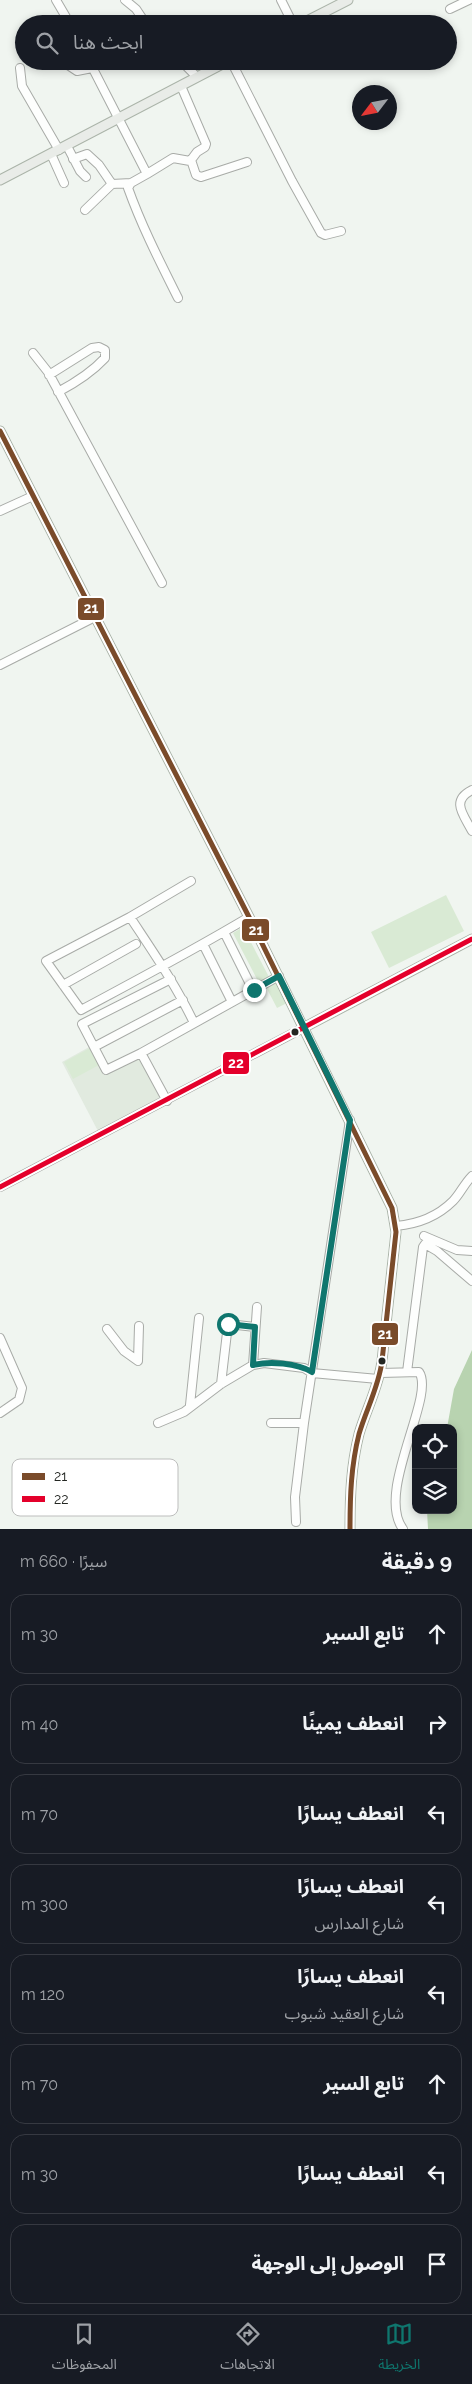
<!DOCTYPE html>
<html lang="ar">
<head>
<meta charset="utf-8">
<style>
	:root { --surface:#171b24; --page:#242831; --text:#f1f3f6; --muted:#9ea1a6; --line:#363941; --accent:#0f766e }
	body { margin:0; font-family:Raleway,"Noto Sans Arabic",sans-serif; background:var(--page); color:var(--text); direction:rtl }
	.controls { position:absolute; right:15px; bottom:15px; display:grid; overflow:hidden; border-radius:10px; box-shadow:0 2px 8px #0003 }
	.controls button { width:45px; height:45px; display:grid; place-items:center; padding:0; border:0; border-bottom:1px solid var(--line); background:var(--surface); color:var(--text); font:25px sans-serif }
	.compass { position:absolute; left:352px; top:85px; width:45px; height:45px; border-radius:50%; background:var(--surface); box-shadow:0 2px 8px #0003; rotate:238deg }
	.stop { position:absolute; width:15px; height:15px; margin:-11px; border:4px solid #0f766e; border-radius:50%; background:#fff }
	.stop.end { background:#0f766e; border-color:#fff; box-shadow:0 1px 5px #0008 }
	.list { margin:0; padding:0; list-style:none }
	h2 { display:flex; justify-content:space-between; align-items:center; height:65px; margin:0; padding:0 20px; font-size:21px }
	h2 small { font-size:16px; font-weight:400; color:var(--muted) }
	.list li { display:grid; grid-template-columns:32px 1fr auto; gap:15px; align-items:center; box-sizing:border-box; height:80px; margin:0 10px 10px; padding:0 10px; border:1px solid var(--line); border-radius:15px }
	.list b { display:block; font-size:19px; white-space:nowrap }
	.list p { margin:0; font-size:16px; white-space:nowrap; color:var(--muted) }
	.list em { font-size:16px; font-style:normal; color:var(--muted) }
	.icon { flex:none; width:28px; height:28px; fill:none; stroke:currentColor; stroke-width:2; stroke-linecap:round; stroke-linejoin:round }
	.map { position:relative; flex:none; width:472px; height:1529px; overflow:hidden; direction:ltr }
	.search { position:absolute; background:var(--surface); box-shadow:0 2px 8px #0003; left:15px; right:15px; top:15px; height:55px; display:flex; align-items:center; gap:12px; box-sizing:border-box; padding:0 18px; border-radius:28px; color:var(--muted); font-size:19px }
	.sheet { height:785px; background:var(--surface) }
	nav { display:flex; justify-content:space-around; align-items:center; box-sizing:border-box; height:70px; border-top:1px solid var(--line); background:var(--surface); font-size:14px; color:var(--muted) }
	nav a { display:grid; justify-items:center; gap:2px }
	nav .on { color:var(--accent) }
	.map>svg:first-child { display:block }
</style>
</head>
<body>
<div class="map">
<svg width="472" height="1529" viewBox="0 0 472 1529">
	<rect width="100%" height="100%" fill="#f0f5f0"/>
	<path fill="#e1eadf" d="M91,1046L105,1073L142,1055L163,1099L99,1133L62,1062Z"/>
	<path fill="#d9ead4" d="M446,895L464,931L389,968L371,932Z
		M243,927L269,977L259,983L233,933Z
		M276,982L287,1003L277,1008L266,987Z
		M90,1048L99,1065L73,1079L64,1062Z"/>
	<path fill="#b8d3b0" d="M472,1350V1529H428L427,1510H453V1428H447L454,1389Z"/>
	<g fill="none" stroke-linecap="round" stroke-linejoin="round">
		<defs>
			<path id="minor" d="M56,0L70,24
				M125,0L136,9L146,24
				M281,0L293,24
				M450,9L469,0
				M62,61L77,71L92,68
				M89,61L147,174L131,183L112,184
				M181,61L197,77
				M231,61L292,181L321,233L325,235L341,231
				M20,68L22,86L59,150
				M181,86L206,144L205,147L197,152L191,160L196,175L201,177L247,162
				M67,146L80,171L86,177
				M51,154L64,183
				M73,159L87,154L99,165L112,184L85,210
				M147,174L173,158L190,161
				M131,183L128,188C142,227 160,262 178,298
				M33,353L48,372L162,583
				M49,375L92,348L99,347L105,350V358C92,372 75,383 58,392
				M0,511L33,496
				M0,665L95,617
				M472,790C450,801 464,815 472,831
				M130,917L191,881
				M224,932L253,990
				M203,944L232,1002
				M171,979L82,1024L94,1047L183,1000
				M63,985L136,944
				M194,1023C176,985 153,952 130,917L46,961L81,1010C137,980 194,950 249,917
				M94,1047L106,1070L141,1053
				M167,1101L141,1053L279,976
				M0,1187L305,1027
				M396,1226C418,1224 437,1217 453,1201C460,1194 464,1184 472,1176
				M424,1236L457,1250L472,1251
				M107,1329L124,1351L138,1361L139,1326
				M0,1338L22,1388L19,1400L0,1413
				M253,1365L257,1307
				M407,1372L423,1247L425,1244L437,1251L472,1281
				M381,1373L419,1372C436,1396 375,1492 403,1529
				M221,1384L228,1324L255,1327
				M190,1405L199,1318
				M158,1423L184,1412L221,1384L253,1365L264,1363L304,1368L312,1373L378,1379
				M271,1423H304
				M296,1522L295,1497L304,1423L350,1120"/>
			<path id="major" d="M301,24L348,0
				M0,180L228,61
				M0,431L249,917L392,1208L396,1232L382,1361C379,1386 366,1410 359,1434C351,1466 350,1496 350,1529
				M305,1027L472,939"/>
		</defs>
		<use href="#minor" stroke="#a8aba7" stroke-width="10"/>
		<use href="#major" stroke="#abb4a9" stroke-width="11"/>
		<use href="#minor" stroke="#fdfefd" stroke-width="8"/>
		<use href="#major" stroke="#e9ece8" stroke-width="9"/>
		<defs>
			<path id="bus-1" d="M0,431L249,917L392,1208L396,1232L382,1361C379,1386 366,1410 359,1434C351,1466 350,1496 350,1529"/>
			<path id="bus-2" d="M0,1187L472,939"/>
		</defs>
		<use href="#bus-1" stroke="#fff" stroke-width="9"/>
		<use href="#bus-2" stroke="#fff" stroke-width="9"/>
		<use href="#bus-1" stroke="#7a4b2a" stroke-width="5"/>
		<use href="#bus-2" stroke="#e4002b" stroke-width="5"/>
	</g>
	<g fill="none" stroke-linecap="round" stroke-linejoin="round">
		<path stroke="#0f766e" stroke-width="6" d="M228,1324L255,1327L253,1365C270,1361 297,1363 312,1372L350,1120L279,976L254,990"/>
	</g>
	<g fill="#232622" stroke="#fff" stroke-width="2">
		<circle cx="295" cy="1032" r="4.5"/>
		<circle cx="382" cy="1361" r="4.5"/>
	</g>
	<rect x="12" y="1459" width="166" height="57" rx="8" fill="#fff" stroke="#bdbebd" stroke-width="1"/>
	<rect x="22" y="1473" width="23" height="7" fill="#7a4b2a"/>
	<rect x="22" y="1496" width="23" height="6" fill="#e4002b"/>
	<g font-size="14" fill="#232622">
		<text x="54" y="1481">21</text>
		<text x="54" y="1504">22</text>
	</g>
	<g stroke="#fff" stroke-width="2">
		<rect x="77" y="597" width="28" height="24" rx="5" fill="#7a4b2a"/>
		<rect x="241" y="918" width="29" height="24" rx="5" fill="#7a4b2a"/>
		<rect x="222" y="1051" width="28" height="24" rx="5" fill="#e4002b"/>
		<rect x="371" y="1322" width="28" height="24" rx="5" fill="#7a4b2a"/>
	</g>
	<g font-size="14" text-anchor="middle" font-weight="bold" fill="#fff">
		<text x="91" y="613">21</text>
		<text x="256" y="935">21</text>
		<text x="236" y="1068">22</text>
		<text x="385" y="1339">21</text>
	</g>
</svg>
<div class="controls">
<button><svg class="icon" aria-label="locate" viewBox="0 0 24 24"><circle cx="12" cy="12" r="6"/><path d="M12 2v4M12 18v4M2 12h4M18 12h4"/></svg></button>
<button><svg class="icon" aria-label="layers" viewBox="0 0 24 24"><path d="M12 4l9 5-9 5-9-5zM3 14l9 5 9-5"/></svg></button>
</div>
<svg class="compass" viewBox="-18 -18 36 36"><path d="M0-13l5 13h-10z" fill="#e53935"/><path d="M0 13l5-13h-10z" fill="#9ea1a6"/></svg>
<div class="stop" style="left:228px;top:1324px"></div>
<div class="stop end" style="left:254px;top:990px"></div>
<div class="search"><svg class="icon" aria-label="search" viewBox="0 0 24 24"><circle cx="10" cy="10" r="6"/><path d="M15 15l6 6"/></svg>ابحث هنا</div>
</div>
<section class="sheet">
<h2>9 دقيقة<small>سيرًا · 660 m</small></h2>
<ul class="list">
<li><svg class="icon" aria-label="ahead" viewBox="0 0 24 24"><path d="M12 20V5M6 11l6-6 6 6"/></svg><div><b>تابع السير</b></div><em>30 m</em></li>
<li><svg class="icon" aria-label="right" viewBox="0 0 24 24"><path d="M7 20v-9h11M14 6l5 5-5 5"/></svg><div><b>انعطف يمينًا</b></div><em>40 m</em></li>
<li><svg class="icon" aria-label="left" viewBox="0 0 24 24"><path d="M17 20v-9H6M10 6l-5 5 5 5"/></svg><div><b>انعطف يسارًا</b></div><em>70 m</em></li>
<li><svg class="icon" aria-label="left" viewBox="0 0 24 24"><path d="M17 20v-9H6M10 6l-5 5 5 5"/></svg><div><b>انعطف يسارًا</b><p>شارع المدارس</p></div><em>300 m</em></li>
<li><svg class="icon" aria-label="left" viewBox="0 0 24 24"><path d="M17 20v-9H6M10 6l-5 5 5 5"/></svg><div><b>انعطف يسارًا</b><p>شارع العقيد شبوب</p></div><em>120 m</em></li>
<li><svg class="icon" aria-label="ahead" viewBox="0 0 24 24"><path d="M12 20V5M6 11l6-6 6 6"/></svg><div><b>تابع السير</b></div><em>70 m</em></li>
<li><svg class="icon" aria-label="left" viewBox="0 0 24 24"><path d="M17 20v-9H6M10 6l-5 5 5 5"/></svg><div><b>انعطف يسارًا</b></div><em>30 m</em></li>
<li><svg class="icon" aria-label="arrive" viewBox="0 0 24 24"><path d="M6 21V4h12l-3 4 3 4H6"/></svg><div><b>الوصول إلى الوجهة</b></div></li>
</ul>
</section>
<nav>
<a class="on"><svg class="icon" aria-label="map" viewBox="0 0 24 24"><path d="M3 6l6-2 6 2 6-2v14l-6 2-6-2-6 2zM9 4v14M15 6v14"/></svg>الخريطة</a>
<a><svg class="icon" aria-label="directions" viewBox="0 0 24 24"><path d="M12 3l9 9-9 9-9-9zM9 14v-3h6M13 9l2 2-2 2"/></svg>الاتجاهات</a>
<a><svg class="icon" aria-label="saved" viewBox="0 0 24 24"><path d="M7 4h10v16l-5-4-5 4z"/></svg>المحفوظات</a>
</nav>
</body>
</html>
